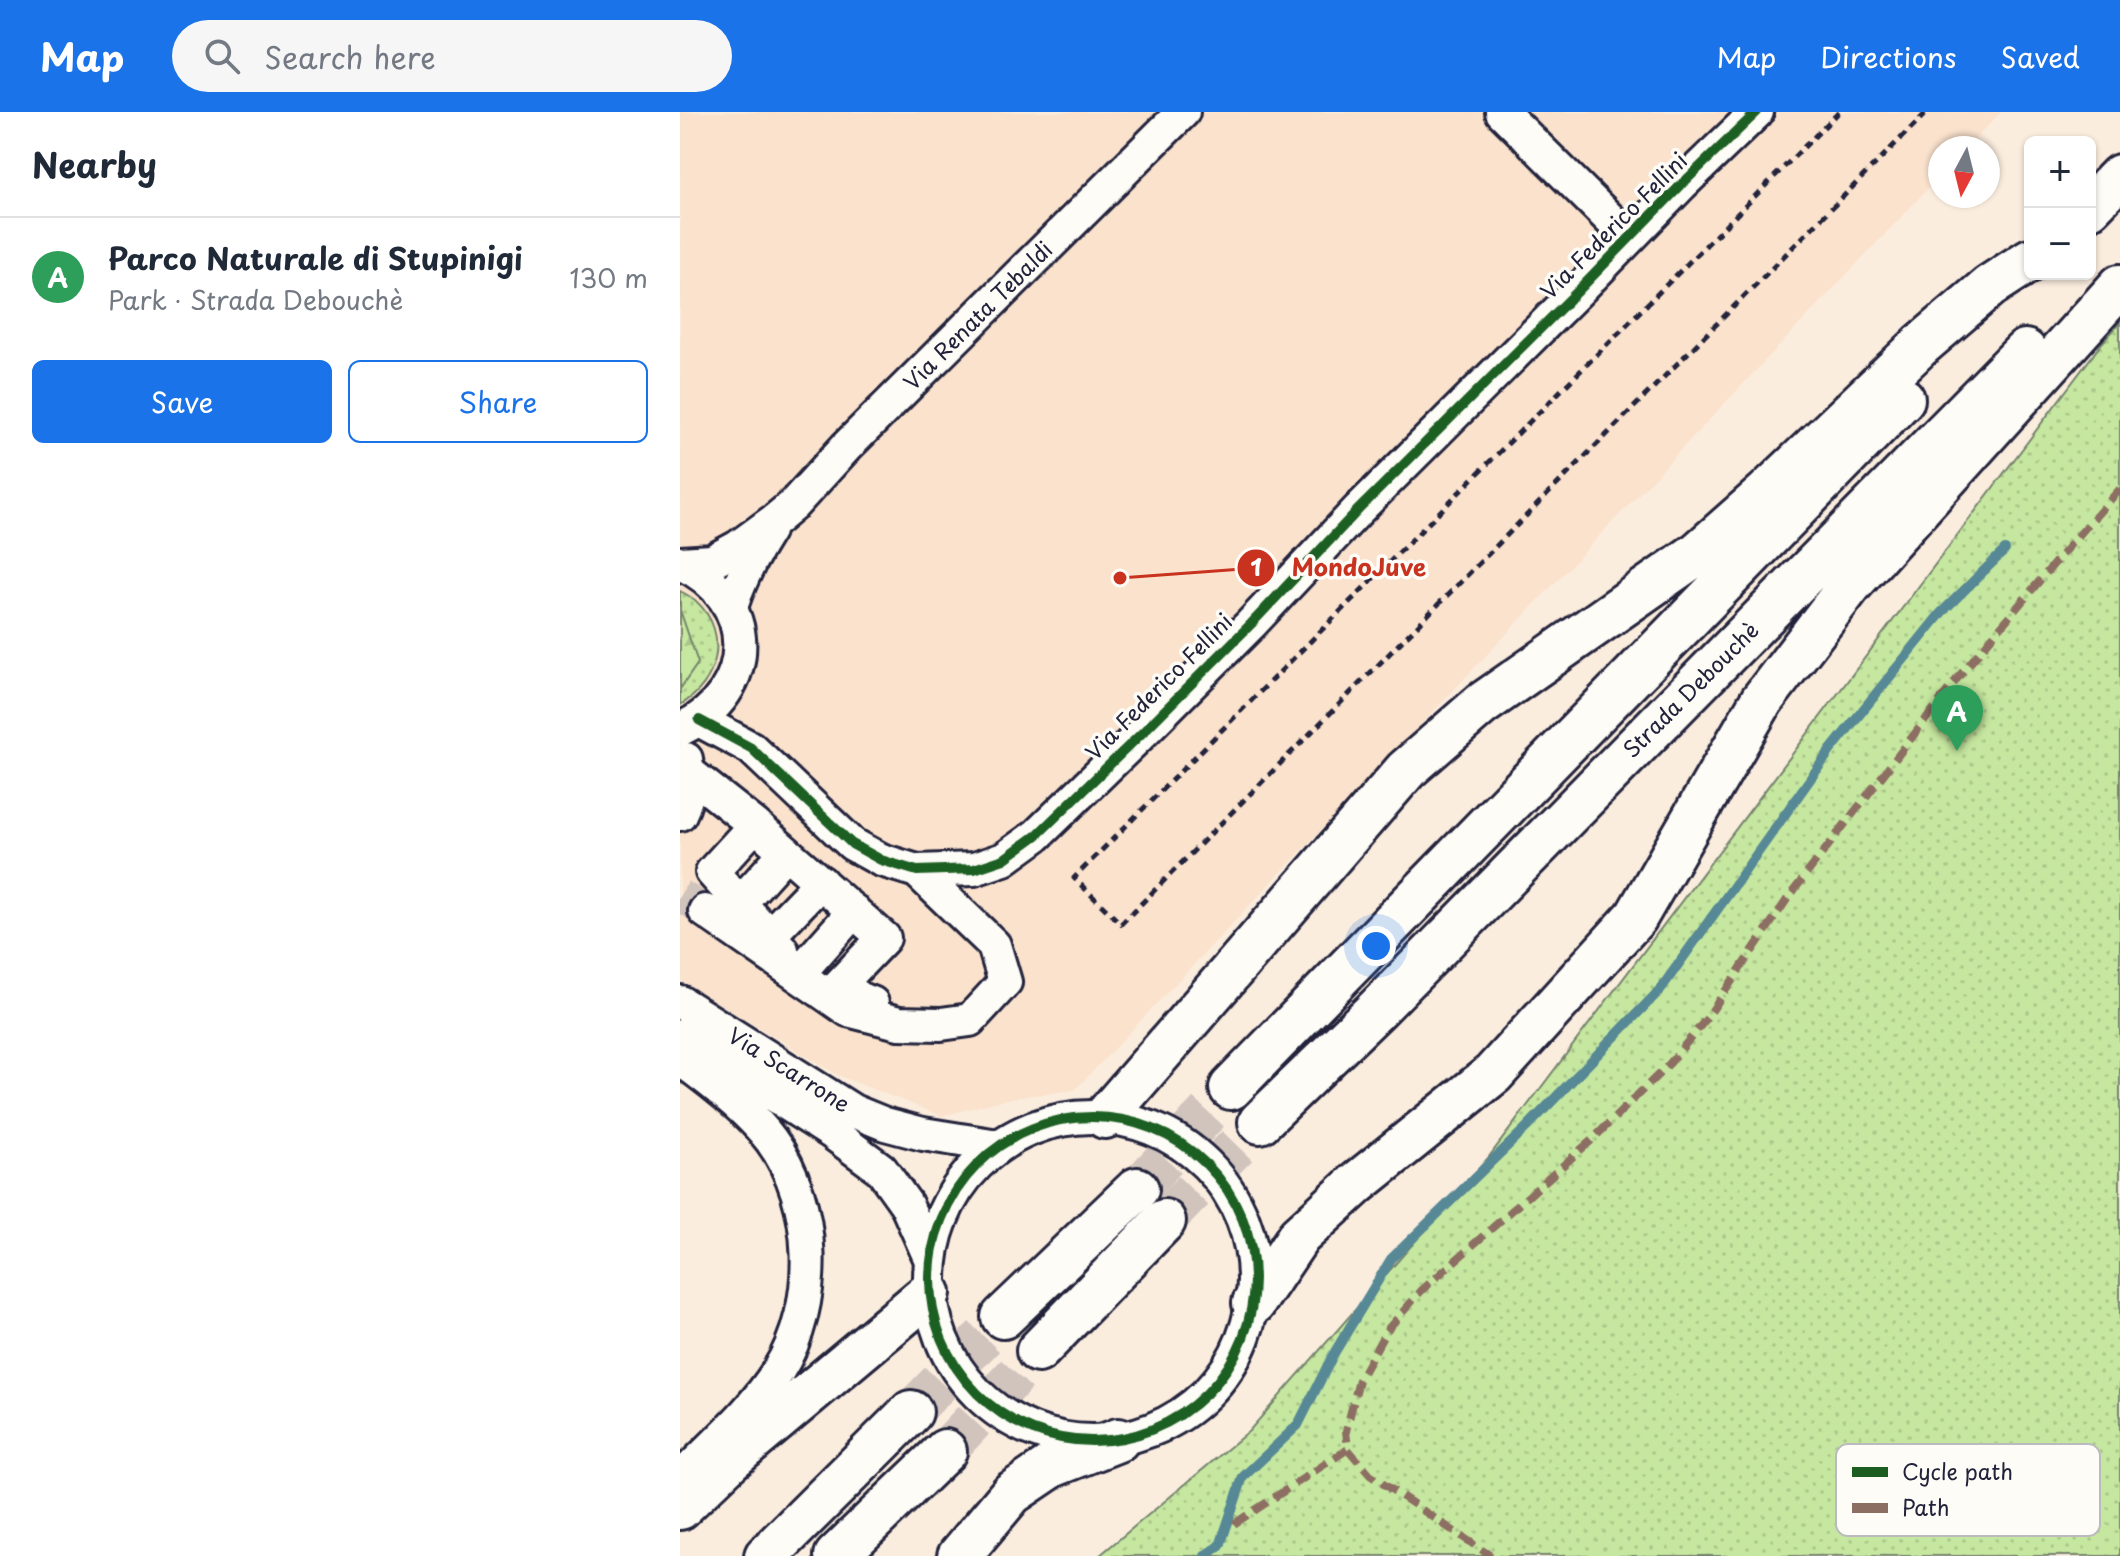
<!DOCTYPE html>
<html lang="en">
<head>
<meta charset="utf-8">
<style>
	:root { --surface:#fff; --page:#f6f6f7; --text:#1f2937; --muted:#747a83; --line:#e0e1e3; --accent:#1a73e8 }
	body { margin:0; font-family:"Playpen Sans",sans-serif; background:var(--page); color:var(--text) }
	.controls { position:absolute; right:24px; top:24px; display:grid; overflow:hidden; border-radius:12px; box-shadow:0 2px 6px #0004 }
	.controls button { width:72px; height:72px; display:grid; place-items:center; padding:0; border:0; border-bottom:2px solid var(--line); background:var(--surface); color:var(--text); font:40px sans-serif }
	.compass { position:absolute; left:1248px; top:24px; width:72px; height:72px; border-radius:50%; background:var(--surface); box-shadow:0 2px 6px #0004; rotate:187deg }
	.you { position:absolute; left:696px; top:834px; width:28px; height:28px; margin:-20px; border:6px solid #fff; border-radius:50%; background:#1a73e8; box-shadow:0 0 0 12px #1a73e833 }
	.badge { display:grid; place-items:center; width:52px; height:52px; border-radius:50%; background:var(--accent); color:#fff; font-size:26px; font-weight:700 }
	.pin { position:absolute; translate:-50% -66px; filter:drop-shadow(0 2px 4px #0008) }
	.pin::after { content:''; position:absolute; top:42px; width:28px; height:24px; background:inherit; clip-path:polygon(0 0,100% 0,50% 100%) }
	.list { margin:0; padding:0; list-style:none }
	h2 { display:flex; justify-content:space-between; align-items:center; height:104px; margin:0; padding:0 32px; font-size:34px }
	h2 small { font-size:26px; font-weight:400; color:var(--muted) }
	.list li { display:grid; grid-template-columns:52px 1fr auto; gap:24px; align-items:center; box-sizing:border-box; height:120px; padding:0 32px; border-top:2px solid var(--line) }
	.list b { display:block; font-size:30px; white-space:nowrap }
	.list p { margin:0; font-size:26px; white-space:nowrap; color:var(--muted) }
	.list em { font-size:26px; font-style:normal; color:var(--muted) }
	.actions { display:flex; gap:16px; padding:24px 32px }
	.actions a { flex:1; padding:18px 0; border:2px solid var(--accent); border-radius:12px; text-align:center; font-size:28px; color:var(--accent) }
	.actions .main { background:var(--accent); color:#fff }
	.icon { flex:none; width:44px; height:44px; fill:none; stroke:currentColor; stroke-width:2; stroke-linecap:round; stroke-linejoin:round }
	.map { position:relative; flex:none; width:1440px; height:1444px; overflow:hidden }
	header { display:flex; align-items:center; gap:48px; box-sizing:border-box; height:112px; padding:0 40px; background:var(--accent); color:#fff }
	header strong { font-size:38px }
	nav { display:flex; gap:44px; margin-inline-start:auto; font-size:28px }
	.search { width:560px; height:72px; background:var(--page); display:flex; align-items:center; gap:20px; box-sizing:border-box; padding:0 28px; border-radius:44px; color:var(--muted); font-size:30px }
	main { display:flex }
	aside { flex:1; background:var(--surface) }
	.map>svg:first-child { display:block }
</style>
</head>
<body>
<header>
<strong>Map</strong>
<div class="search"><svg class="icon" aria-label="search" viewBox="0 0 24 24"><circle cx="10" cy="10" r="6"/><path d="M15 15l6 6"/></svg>Search here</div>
<nav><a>Map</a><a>Directions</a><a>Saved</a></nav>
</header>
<main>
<aside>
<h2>Nearby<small></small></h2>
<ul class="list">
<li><span class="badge" style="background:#2e9e5b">A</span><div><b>Parco Naturale di Stupinigi</b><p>Park · Strada Debouchè</p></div><em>130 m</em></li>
</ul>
<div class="actions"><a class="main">Save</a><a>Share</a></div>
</aside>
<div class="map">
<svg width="1440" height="1444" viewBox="0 0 1440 1444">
	<defs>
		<pattern id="grass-dots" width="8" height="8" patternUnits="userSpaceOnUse" patternTransform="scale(2)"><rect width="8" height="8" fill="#c6e79f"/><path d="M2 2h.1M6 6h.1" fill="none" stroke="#aac68a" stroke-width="1.8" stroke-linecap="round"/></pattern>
		<pattern id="forest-firs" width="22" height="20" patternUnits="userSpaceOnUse" patternTransform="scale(2)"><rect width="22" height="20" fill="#c6e79f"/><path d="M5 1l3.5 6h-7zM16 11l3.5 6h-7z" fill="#aac68a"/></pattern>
	</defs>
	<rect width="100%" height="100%" fill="#fbedde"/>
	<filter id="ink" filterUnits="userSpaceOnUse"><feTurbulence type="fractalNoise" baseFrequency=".0125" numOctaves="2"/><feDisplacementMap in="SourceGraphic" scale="16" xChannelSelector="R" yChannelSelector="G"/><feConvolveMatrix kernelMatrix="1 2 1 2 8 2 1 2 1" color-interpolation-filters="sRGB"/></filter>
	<g filter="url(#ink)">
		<path fill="#fae2cd" d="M0,0H1321L1287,36H1260V64L395,978L331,986L262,1004L159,964L0,868Z"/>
		<path fill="url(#grass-dots)" stroke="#74846d" stroke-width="2" d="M1440,211V1444H419L569,1319L808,1046L1422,231Z
			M0,479C5,482 12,485 16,489C51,521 38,572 0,593Z"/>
		<path fill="url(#forest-firs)" stroke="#74846d" stroke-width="2" d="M0,498L18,551L0,577Z"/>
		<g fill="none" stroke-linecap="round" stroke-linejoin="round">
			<path stroke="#578896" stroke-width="10" d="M525,1444L540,1434L563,1365L618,1313L653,1243L711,1147L847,1015L980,878L1150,639L1261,501L1325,438"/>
			<path stroke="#d0c4bd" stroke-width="32" stroke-dasharray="32 16" stroke-linecap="butt" d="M0,783L25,799"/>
			<path stroke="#d0c4bd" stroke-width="42" stroke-dasharray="42 21" stroke-linecap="butt" d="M457,1077L551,976
				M484,1109L580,1010
				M231,1300L323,1205
				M265,1339L358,1239"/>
			<defs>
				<path id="minor" d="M822,0L949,126
					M0,451C79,486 79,580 1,617
					M1,451L32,449L58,435L95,408L113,393L166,335L503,0
					M51,495C60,467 72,444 88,419
					M19,608L71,636L172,732L201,748L237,759L294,757L324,747L357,723L460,623L571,512L679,397L897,180L1001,73L1077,0
					M8,660L75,713L204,826L160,872L182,888L192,891
					M0,702C10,682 9,668 6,647
					M75,713L32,760L102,838
					M60,791L106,740
					M25,799L168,898L219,911L261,912L290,908L325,870L314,833L237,759
					M89,824L141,770
					M120,860L174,799
					M0,890L173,999L205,1012L243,1022L318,1034
					M0,924L151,1020L201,1057L226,1092L250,1146
					M0,947C28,967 70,1000 91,1028C137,1090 140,1193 98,1259C72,1300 34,1332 0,1367
					M250 1167a162 162 0 1 1 324 0a162 162 0 1 1-324 0Z"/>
				<path id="major" d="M1410,95L1440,64
					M551,976L1223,287
					M425,1005L726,658L802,592L1018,441L1086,381L1241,233L1310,174L1350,148
					M580,1010L698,896L1345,239
					M574,1191L619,1124L676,1072L813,962L956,805L1082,588L1170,473L1440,174
					M323,1205L457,1077
					M358,1239L484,1109
					M0,1396L50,1348L249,1181
					M86,1444L231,1300
					M156,1444L265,1339
					M279,1444L332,1381L372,1354L438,1328"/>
			</defs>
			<use href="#minor" stroke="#22223b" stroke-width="38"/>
			<use href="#major" stroke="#22223b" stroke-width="48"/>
			<path stroke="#22223b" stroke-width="5" stroke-dasharray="8 6" stroke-linecap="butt" d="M1159,0L394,766L441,812L1247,0"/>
			<use href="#minor" stroke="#fdfcf7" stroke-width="32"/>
			<use href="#major" stroke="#fdfcf7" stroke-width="42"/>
			<path stroke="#8d6e63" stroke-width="8" stroke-dasharray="16 8" stroke-linecap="butt" d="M668,1337L690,1363L811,1444
				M554,1412L668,1337L666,1319L679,1268L706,1219L742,1178L914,1026L990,951L1027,906L1108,786L1280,563L1389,434L1440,377"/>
			<defs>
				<path id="cycleway" d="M19,608L71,636L172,732L201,748L237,759L294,757L324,747L357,723L460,623L571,512L679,397L897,180L1001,73L1077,0
					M250 1167a162 162 0 1 1 324 0a162 162 0 1 1-324 0Z"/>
			</defs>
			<use href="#cycleway" stroke="#fdfcf7" stroke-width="15"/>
			<use href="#cycleway" stroke="#1b5e20" stroke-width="10"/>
		</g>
	</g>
	<g text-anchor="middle" stroke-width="7" stroke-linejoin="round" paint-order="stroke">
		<g font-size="22" fill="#22223b" stroke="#fdfcf7">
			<text transform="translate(934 114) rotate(-45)" y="8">Via Federico Fellini</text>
			<text transform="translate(298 204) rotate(-45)" y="8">Via Renata Tebaldi</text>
			<text transform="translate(479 575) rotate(-45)" y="8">Via Federico Fellini</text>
			<text transform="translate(1011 578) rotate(-45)" y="8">Strada Debouchè</text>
			<text transform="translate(109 958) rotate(32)" y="8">Via Scarrone</text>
		</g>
	</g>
	<rect x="1156" y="1332" width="264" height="92" rx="12" fill="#fdfcf7" stroke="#bbbbbf" stroke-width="2"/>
	<rect x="1172" y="1355" width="36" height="10" fill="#1b5e20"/>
	<rect x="1172" y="1391" width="36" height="10" fill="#8d6e63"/>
	<g font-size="22" fill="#22223b">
		<text x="1222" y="1368">Cycle path</text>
		<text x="1222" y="1404">Path</text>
	</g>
	<path fill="none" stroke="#c8321e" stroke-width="3" d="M440 466L576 456"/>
	<g fill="#c8321e" stroke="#fdfcf7" stroke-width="3">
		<circle cx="440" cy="466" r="8"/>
		<circle cx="576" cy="456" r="20"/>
	</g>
	<g font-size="24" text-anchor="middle" font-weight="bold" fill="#fff">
		<text x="576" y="464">1</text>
	</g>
	<g font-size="24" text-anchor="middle" font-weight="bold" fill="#c8321e" stroke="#fdfcf7" stroke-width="7" stroke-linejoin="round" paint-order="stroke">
		<text x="679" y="464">MondoJuve</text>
	</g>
</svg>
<div class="controls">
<button>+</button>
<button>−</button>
</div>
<svg class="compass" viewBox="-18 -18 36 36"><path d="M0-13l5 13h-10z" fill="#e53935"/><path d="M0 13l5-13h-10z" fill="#747a83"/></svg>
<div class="you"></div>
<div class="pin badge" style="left:1277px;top:639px;background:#2e9e5b">A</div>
</div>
</main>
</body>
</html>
